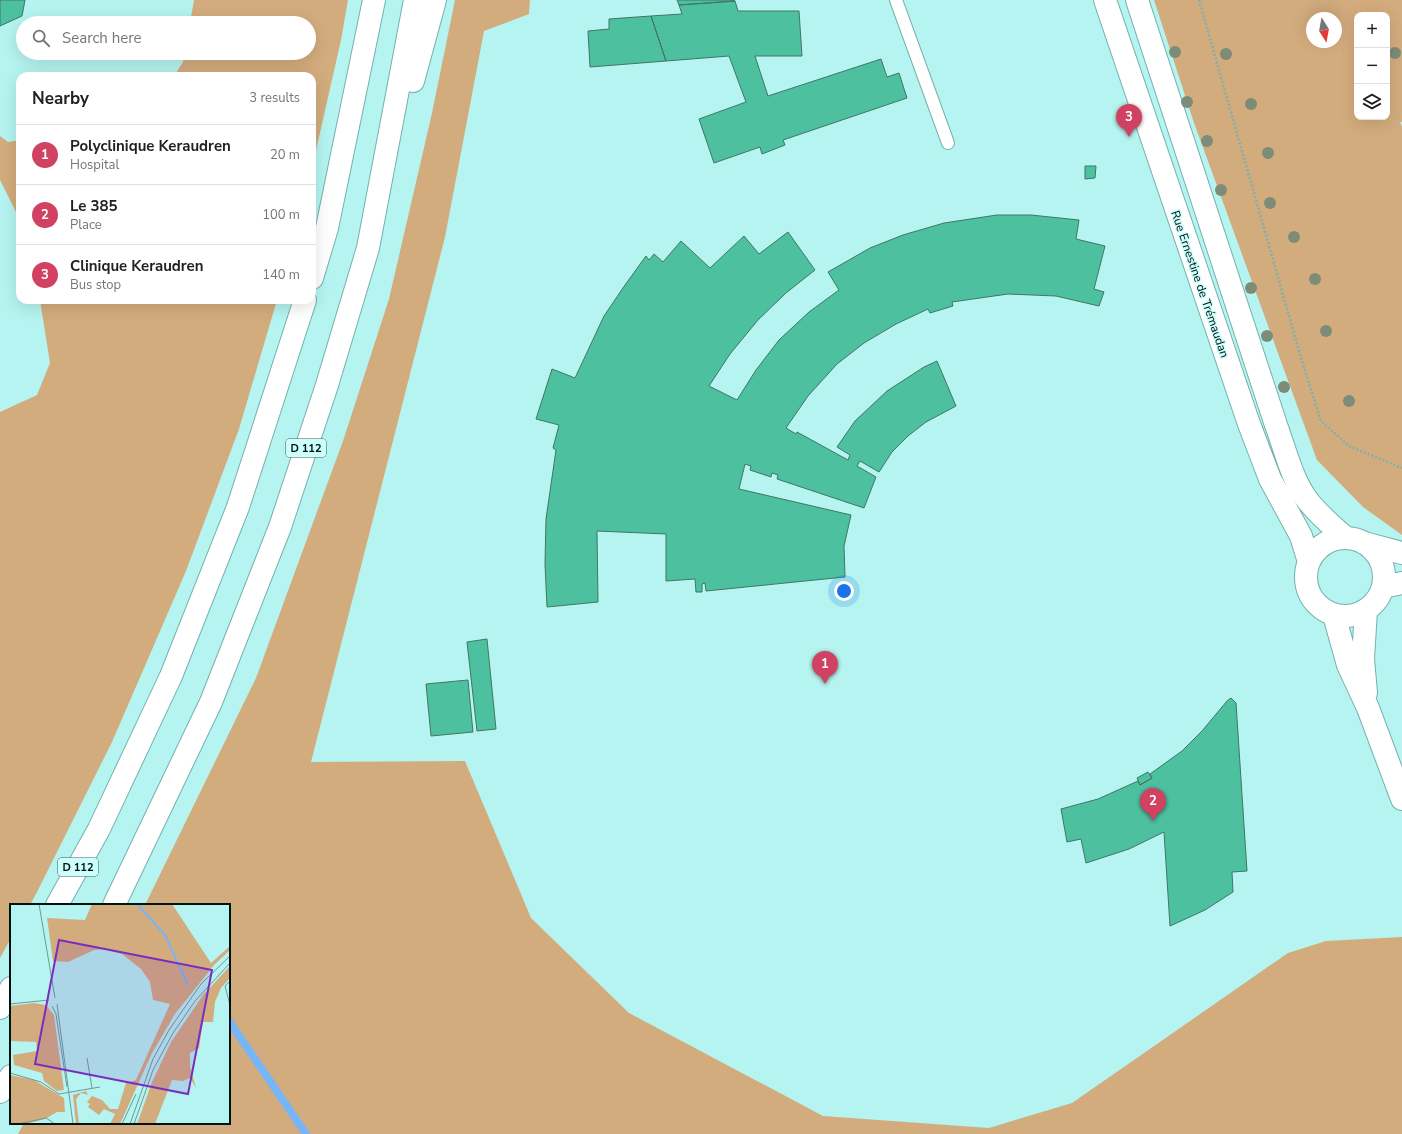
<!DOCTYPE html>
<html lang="en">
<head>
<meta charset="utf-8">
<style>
	:root { --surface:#fff; --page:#f2f2f2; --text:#202124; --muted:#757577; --line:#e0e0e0; --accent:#d14262 }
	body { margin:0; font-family:"Nunito Sans",sans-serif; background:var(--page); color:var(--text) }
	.controls { position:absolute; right:12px; top:12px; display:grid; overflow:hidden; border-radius:8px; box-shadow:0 4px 16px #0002 }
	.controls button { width:36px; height:36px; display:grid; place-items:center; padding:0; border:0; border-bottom:1px solid var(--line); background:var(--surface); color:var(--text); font:20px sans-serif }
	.compass { position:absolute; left:1306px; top:12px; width:36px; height:36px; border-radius:50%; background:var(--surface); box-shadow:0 4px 16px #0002; rotate:169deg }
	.you { position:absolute; left:844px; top:591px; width:14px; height:14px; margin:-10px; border:3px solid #fff; border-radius:50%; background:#1a73e8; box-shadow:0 0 0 6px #1a73e833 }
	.badge { display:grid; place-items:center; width:26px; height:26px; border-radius:50%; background:var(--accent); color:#fff; font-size:13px; font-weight:700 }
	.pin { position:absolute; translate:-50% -33px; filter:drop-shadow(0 1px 2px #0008) }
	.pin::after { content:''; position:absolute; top:21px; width:14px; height:12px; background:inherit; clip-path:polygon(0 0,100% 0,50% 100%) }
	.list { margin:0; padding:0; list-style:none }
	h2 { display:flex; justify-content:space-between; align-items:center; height:52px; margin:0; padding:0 16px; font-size:17px }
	h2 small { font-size:13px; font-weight:400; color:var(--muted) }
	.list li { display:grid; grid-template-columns:26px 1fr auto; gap:12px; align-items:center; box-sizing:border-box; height:60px; padding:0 16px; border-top:1px solid var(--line) }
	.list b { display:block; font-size:15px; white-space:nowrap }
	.list p { margin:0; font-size:13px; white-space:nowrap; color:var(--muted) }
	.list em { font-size:13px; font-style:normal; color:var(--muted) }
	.icon { flex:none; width:22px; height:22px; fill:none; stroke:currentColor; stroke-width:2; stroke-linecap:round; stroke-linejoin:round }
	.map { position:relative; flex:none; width:1402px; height:1134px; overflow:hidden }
	.search { position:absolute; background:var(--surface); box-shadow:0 4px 16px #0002; left:16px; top:16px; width:300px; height:44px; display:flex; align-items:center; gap:10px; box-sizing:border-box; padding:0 14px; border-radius:22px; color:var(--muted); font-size:15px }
	.panel { position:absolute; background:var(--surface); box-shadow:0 4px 16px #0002; left:16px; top:72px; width:300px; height:232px; border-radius:12px }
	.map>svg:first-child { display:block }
</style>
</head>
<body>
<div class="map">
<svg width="1402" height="1134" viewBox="0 0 1402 1134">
	<rect width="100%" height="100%" fill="#b5f4f0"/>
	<path fill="#d3ac7d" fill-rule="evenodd" d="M194,0H348L341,40L312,168V76H174L183,62L184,53H309V23H190Z
		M455,0H530L529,14L484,31L445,237L311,762L465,761L531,918L629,1013L823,1116L989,1128L1072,1103L1288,953L1326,941L1402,937V1134H18L24,1123H229V905H145L256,678L343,441L389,299L432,113Z
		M1154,0H1402V122H1400L1402,127V535L1363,507L1317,460L1193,120ZM1357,15H1387V117H1357ZM1312,18H1336V42H1312Z
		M0,136L8,142L20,140V220L0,180Z
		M40,300H277L239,429L186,571L112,742L38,890L30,905H11V938L0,958V412L37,395L50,363Z"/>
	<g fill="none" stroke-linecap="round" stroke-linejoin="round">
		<path stroke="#78b5f7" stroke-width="8" d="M229,1021L306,1134"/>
	</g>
	<path fill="#4dc09f" stroke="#407665" d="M0,0H25L22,16L0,26Z
		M677,0H734L735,1L679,5Z
		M735,1L738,11H799L802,56H755L768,96L881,59L887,77L899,73L907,98L783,140L785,145L762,154L760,147L714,163L699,119L746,102L729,56L666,61L651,16L682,14L679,5Z
		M651,16L666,61L590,67L588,31L609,29V19Z
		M1085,166H1096L1095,178L1085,179Z
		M997,215H1031L1079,220L1076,239L1105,246L1094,289L1104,292L1099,306L1056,296L1008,294L952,302L953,306L930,313L928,309L896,324L864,343L837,364L808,396L786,428L796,434L797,432L848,460L850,455L837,447L855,421L887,391L924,367L937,361L956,406L926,422L908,436L892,452L879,472L860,461L857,466L876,477L864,508L777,479L778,475L772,473L771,477L750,470L751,466L745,464L739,489L851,515L844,546L845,577L706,591L705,583L702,584V592H696L695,579L666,581V534L597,531L598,602L547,607L545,564L546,519L556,450L553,448L559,425L536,419L552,369L575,378L604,316L625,285L646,256L649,260L654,254L663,262L681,241L710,268L744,236L759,254L788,232L815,270L786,293L758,320L730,354L709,386L737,400L756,370L779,340L809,312L839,290L828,272L870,248L903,235L944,223Z
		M487,639L496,729L477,731L467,642Z
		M468,680L473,732L431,736L426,684Z
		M1231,698L1236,703L1247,871L1232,872L1233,892L1205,910L1170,926L1164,832L1129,849L1086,863L1081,839L1067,842L1061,809L1098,799L1138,781L1140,785L1152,778L1150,774L1182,751L1202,731L1227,701Z
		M1148,772L1152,778L1140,785L1137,778Z"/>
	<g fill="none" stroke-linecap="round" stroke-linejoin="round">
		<defs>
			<path id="service" d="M896,0L948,143"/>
			<path id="tertiary" d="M1105,0L1249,424L1270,479L1301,536L1309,562
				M1137,0L1276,425C1285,449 1292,480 1308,501C1319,515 1333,527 1346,538
				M1306 577a39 39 0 1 1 78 0a39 39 0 1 1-78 0Z
				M1364,543L1402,553
				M1383,587L1402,583
				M1366,610L1363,659L1366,693
				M1334,615L1348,665L1368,708L1402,799"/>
			<path id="trunk" d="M413,81L435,0
				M312,278L327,228L374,0
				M57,905L99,829L171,676L238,507L305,300
				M114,905L211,702L280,527L327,385L368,248L415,0
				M0,1008L11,988
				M0,1092L11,1076"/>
		</defs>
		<use href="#service" stroke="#74b1ad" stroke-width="14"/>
		<use href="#tertiary" stroke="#74b1ad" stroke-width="24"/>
		<use href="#trunk" stroke="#74b1ad" stroke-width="24"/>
		<path stroke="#7eb0ad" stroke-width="2.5" stroke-dasharray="2 2" stroke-linecap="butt" d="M1199,0L1301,358L1321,421L1349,446L1402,468"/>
		<use href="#service" stroke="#fff" stroke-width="12"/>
		<use href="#tertiary" stroke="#fff" stroke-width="22"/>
		<use href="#trunk" stroke="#fff" stroke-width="22"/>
	</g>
	<g fill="#7c8c78">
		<circle cx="1175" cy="52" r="6"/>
		<circle cx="1395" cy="53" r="6"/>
		<circle cx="1226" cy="54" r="6"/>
		<circle cx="1187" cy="102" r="6"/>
		<circle cx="1251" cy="104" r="6"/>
		<circle cx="1207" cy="141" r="6"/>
		<circle cx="1268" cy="153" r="6"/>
		<circle cx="1221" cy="190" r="6"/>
		<circle cx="1270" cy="203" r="6"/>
		<circle cx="1294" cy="237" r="6"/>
		<circle cx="1315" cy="279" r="6"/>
		<circle cx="1251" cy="288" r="6"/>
		<circle cx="1326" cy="331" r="6"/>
		<circle cx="1267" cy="336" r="6"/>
		<circle cx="1284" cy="387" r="6"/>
		<circle cx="1349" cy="401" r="6"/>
	</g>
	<g text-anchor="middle" stroke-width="3" stroke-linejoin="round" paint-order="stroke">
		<g fill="#ccfefb" stroke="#3d5957" stroke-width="1">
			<rect x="286" y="439" width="40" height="18" rx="3"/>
			<rect x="58" y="858" width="40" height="18" rx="3"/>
		</g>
		<g font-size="11" font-weight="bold" fill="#001211">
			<text x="306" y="452">D 112</text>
			<text x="78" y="871">D 112</text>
		</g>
		<g font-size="12" fill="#001211" stroke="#ccfefb">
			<text transform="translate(1200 284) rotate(71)" y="4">Rue Ernestine de Trémaudan</text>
		</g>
	</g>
	<g transform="translate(10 904)">
		<rect width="220" height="220" fill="#b5f4f0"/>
		<path d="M82,0H162L201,59L220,42V46L204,61L165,110L142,149L110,220H100L105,210L94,205L89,211L78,203L80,200L77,198L82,192L92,196L100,205H108L116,179L126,176L160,100L143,96L140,78L131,65L112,50L94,45L84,46L58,58L43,57L37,14L75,16ZM220,62V74L211,84L205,98L203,118H193L189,144L180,149V163L186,184L180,174L173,177L162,176L145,220H127L142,178L161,138L193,91ZM24,99L36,101L44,111L54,186L47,187L34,177L32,169L4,161L3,151L27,147L26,138L0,137V102ZM0,171L24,176L54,194L55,208H47L35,215L16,220H0ZM76,187L78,191L71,189L66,195L69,220H66L63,191Z" fill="#d3ac7d"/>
		<path fill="none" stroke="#78b5f7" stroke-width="2" d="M127,0L155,31L178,81"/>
		<path fill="none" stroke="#6d9a97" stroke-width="1" d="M29,0L45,94M220,77L215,82L220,101M0,100L39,96M47,100L63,220M42,102L46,110L57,183M77,154L82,184M0,169L31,178L49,190L90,183M8,220L36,214L45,220M112,220L126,190M120,220L143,155L159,126L191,80L220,52M124,220L143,166L163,129L185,97L220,59"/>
		<path fill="#7b2cbf" fill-opacity="0.15" stroke="#7b2cbf" stroke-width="2" d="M49,36L202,66L178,190L25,160Z"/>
		<rect width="220" height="220" fill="none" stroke="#001211" stroke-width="2"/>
	</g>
</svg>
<div class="controls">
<button>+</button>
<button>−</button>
<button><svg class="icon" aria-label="layers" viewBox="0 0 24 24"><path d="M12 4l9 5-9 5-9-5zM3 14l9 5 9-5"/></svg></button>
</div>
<svg class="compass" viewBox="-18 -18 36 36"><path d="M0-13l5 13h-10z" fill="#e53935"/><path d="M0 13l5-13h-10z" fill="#757577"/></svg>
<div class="you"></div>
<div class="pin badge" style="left:825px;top:684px">1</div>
<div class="pin badge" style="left:1153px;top:821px">2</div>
<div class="pin badge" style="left:1129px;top:137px">3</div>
<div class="search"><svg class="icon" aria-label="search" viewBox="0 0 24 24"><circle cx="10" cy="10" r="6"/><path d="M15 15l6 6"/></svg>Search here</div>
<section class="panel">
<h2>Nearby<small>3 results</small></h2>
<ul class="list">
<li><span class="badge">1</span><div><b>Polyclinique Keraudren</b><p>Hospital</p></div><em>20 m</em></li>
<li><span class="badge">2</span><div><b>Le 385</b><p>Place</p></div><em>100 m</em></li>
<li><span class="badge">3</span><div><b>Clinique Keraudren</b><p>Bus stop</p></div><em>140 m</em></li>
</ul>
</section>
</div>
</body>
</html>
